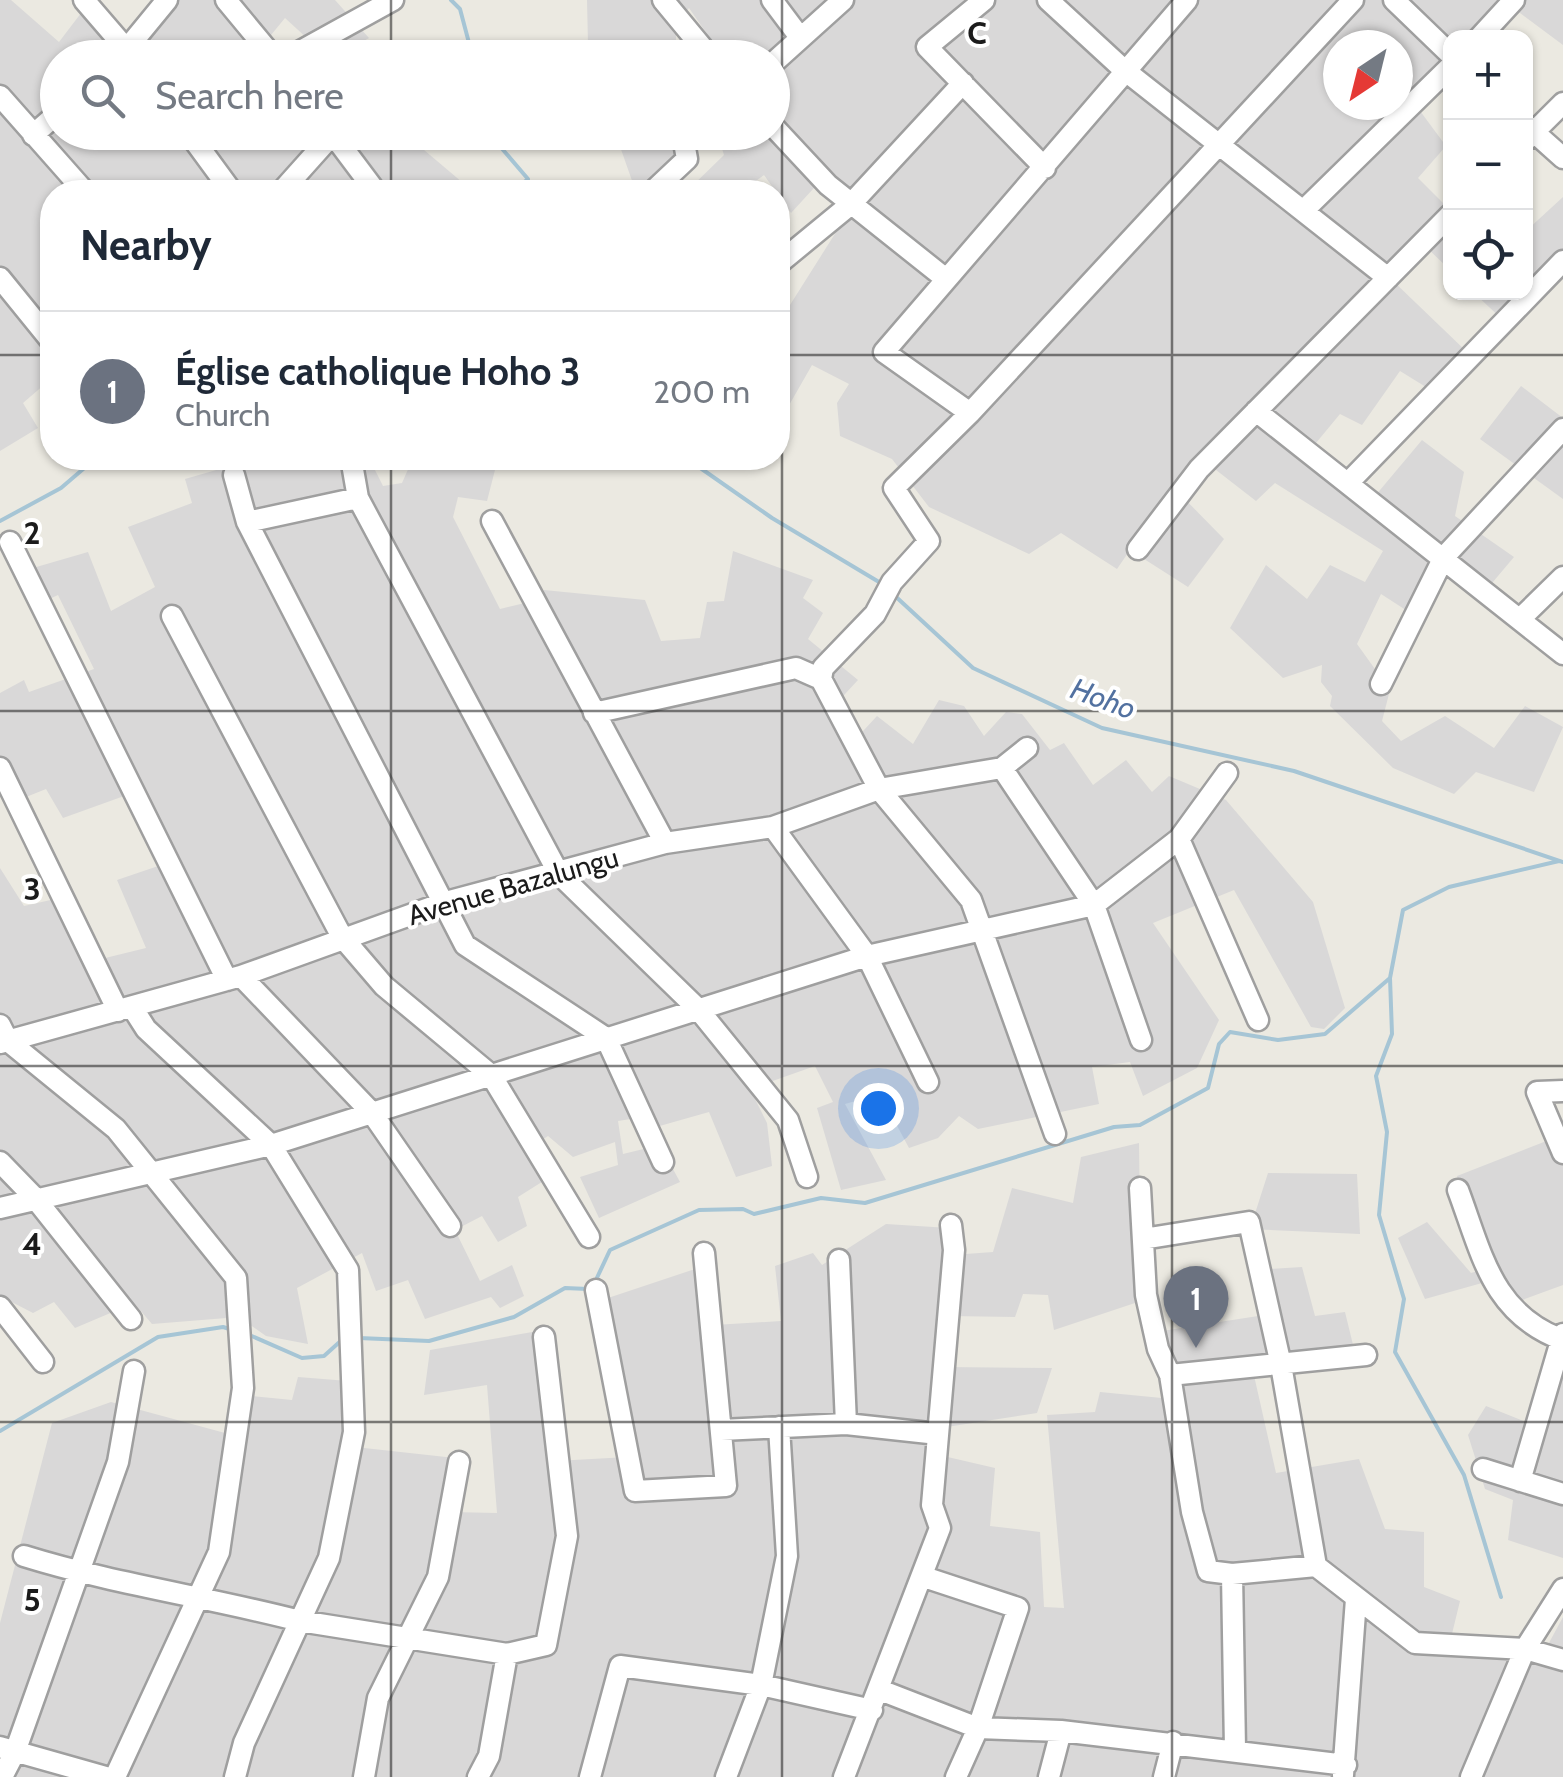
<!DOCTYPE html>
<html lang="en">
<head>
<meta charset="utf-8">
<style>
	:root { --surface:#fff; --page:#f6f6f7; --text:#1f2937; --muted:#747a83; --line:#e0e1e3; --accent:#b22414 }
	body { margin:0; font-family:Cabin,sans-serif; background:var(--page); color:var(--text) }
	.controls { position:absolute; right:30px; top:30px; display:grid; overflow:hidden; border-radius:20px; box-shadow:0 2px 8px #0004 }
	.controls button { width:90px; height:90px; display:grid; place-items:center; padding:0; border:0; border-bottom:2px solid var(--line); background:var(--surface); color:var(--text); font:50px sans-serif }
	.compass { position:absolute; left:1323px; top:30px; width:90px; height:90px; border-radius:50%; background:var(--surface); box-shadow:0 2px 8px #0004; rotate:215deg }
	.you { position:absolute; left:878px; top:1108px; width:35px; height:35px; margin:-25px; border:8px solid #fff; border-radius:50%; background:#1a73e8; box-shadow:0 0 0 15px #1a73e833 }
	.badge { display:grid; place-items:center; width:65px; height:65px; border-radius:50%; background:var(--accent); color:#fff; font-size:32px; font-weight:700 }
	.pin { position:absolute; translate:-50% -82px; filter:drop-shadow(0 2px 5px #0008) }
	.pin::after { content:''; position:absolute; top:52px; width:35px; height:30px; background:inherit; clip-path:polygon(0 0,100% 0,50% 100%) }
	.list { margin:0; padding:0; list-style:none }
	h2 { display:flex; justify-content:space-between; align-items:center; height:130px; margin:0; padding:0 40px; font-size:42px }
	h2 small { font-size:32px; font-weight:400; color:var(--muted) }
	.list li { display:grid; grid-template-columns:65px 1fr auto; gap:30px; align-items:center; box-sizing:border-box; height:160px; padding:0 40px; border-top:2px solid var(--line) }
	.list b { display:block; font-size:38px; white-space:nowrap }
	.list p { margin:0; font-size:32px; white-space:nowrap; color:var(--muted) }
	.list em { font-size:32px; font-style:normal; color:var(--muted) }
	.icon { flex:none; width:55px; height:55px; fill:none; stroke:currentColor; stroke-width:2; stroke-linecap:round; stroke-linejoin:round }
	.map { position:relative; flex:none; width:1563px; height:1777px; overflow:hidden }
	.search { position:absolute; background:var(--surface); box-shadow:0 2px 8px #0004; left:40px; top:40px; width:750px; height:110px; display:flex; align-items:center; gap:25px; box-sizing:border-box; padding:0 35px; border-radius:55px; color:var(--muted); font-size:38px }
	.panel { position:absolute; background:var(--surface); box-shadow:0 2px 8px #0004; left:40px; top:180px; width:750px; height:290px; border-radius:40px }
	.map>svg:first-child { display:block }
</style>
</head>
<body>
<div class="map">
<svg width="1563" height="1777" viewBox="0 0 1563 1777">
	<rect width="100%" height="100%" fill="#ebe9e1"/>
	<path fill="#d9d8d8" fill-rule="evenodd" d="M0,0H11L59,42L91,0L134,44L169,0H335L369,38L343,53L329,33L309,40L285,18L253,57L58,58V132L404,133L469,188L465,192H52V378L23,403L38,428L0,451Z
		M587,0H1563V45L1508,4L1472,37L1450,38V58L1409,96L1446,146L1418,178L1450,210V270L1424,245L1391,279L1467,352L1434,392L1400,371L1362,425L1340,414L1311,449L1375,496L1422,440L1464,472L1455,516L1514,557L1487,589L1439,557L1412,614L1381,594L1357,644L1390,690L1382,721L1401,741L1445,716L1494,748L1525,706L1563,727L1534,792L1476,772L1454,794L1393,768L1330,706L1332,696L1321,682L1322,665L1283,678L1230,628L1266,565L1307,599L1330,565L1365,582L1383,551L1275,483L1256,501L1198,456L1172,486L1224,539L1188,587L1130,550L1117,569L1061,533L1029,554L929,507L892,459L840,436L837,403L849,384L812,365L784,414L778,410V324L855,202L824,177L791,213L764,175L741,192H686L724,155L717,133L772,132V58L723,57L689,8L676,24V57H514L512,49L588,44ZM1338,45H1398V105H1338Z
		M627,133H671L683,162L643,192H636L617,138Z
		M1563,197V273L1504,321L1474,293L1526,292V231Z
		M1521,386L1563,418V499L1480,439Z
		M258,458H369L383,486L402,483L413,458L495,470L487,501L458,497L453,517L500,609L542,599L544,590L645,600L661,641L700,638L707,602L724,601L733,551L813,580L803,598L823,613L808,639L858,680L832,708L851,744L877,716L913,744L939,700L964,706L984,736L1006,712L1022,714L1050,750L1064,743L1093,785L1126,760L1152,792L1169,776L1226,800L1313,902L1345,1008L1324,1029L1311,1027L1234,890L1153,923L1219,1020L1197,1068L1143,1096L1130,1062L1092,1067L1099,1104L978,1129L959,1116L938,1138L909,1148L880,1094L845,1104L886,1180L841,1190L817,1108L833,1102L815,1066L750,1089L767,1123L772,1166L736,1177L709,1112L649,1129L643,1117L618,1121L623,1154L660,1145L680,1182L599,1218L580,1177L618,1165L615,1142L573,1157L548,1136L531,1147L545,1180L518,1197L527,1226L498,1242L482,1216L455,1230L480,1281L512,1265L524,1296L500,1308L491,1297L425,1319L408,1280L376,1291L362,1253L297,1288L308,1344L266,1336L239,1317L152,1324L134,1303L75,1328L54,1302L33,1313L0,1296V868L24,906L64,897L93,961L146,948L117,880L170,862L138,791L63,818L46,789L16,801L0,757V693L24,680L29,692L94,669L58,595L43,602L26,570L88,552L111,611L155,587L128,527L192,503L185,479Z
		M1549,1140L1563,1160V1285L1506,1306L1482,1283L1425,1299L1398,1238L1427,1222L1471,1273L1485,1269L1457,1176Z
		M1139,1143L1141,1301L1054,1330L1048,1295L1023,1294L1015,1317L949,1316L944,1367L1052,1368L1037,1413L940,1428L939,1455L995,1468L990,1526L1040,1532L1044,1607L1064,1608L1047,1415L1095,1412L1100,1392L1172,1399L1156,1332L1258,1316L1255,1270L1302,1267L1315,1316L1345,1312L1356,1357L1253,1371L1276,1473L1359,1459L1385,1529L1424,1532V1587L1460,1601L1450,1642L1537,1665L1563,1617V1777H0V1623L52,1423L111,1402L225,1433L232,1394L292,1400L298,1377L348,1381L346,1446L455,1458L451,1512L497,1513L487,1385L424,1395L430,1350L538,1331L555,1461L628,1457L602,1300L698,1268L714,1325L781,1321L775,1266L813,1253L822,1265L886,1224L949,1228L952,1255L993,1252L1012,1188L1073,1203L1081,1157Z
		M1268,1173L1357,1174L1360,1234L1250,1229Z
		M1563,1365V1558L1508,1540L1513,1500L1485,1489L1468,1435L1486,1406L1531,1424Z"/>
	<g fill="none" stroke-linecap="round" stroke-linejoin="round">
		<path stroke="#a6c5d5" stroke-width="4" d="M451,0L460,9L473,58
			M468,132L498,144L528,179L512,192
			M686,458L772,518L884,585
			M0,521L61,488L96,458
			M894,595L973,668L1102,728L1294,771L1563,862
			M595,1282L610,1250L699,1210L743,1209L754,1214L821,1198L865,1203L1114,1127L1140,1125L1208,1088L1219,1044L1230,1032L1278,1040L1325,1034L1390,978
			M247,1334L302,1358L324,1356L344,1338
			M359,1338L429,1341L514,1317L565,1288L588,1289
			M0,1431L158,1337L223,1327L233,1330
			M1501,1597L1464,1475L1395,1352L1404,1299L1379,1215L1387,1132L1376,1076L1392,1034L1390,978L1403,910L1449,887L1559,861"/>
		<defs>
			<path id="minor" d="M84,0L134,58
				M226,0L274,58
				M663,0L711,58
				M772,0L799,36
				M984,0L927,47L1045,168
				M1048,0L1123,69L1388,278
				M1394,0L1450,54
				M1479,38L1514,0
				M121,56L167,0
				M288,58L393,0
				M772,64L843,0
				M0,96L85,192
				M772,125L828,185L946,279
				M1526,125L1563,158
				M188,132L232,192
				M331,132L376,192
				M33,135L58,113
				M1526,140L1563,103
				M281,192L332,135
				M652,192L687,159L683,137L691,132
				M1303,211L1450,67
				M778,264L851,204L963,83
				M0,278L52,342
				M1256,411L1563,654
				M970,413L884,352L1187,0
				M351,458L358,498L559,874L698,1009L788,1120L807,1177
				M234,475L247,522L465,945L606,1038L663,1162
				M1348,483L1563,261
				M492,521L665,843
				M247,522L358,498
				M10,542L227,980
				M1138,549L1199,469L1450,215
				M172,616L342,937L384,986L491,1075L589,1237
				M1520,619L1563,577
				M1381,684L1444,557L1563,429
				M594,713L796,668L821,679
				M0,768L118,1011
				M1002,768L1094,905L1141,1040
				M773,827L867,956L928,1082
				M1179,839L1258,1020
				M241,976L372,1113L450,1226
				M0,1025L8,1041L116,1129L236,1278L243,1388L219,1552L115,1777
				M0,1043L241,976L446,902L665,843L773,827L879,789L1002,768L1027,748
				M1563,1091L1537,1092L1563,1153
				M1055,1134L971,900L879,789L821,679L823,668L875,614L892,582L929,541L894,488L970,413L1353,0
				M0,1162L34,1197L131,1319
				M1140,1188L1146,1295L1158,1349L1170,1375L1192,1512L1208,1571L1232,1574L1316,1566L1415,1643L1525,1649L1563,1660
				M1458,1190C1482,1254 1492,1314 1563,1340
				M0,1208L271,1145L867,956L1094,905L1179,839L1227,773
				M1143,1239L1249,1222L1281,1365L1316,1566
				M839,1260L846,1424
				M596,1290L635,1491L726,1486L704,1253
				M0,1307L43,1362
				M1170,1375L1366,1355
				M721,1430L846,1424L938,1434
				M1483,1469L1563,1494
				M1520,1481L1563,1334
				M24,1556C114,1584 208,1597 300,1621L329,1558L354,1432L348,1270L271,1145L146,1029L132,1007
				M1232,1574L1235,1749
				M924,1577L1018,1608L978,1728L956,1777
				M880,1690L978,1728L1061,1731L1346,1765
				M0,1747L106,1777
				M1343,1775L1356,1599
				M2,1777L15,1752L118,1462L134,1371
				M235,1777L244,1743L300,1621L507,1654L546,1645L567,1536L544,1337
				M364,1777L378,1698L438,1577L459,1462
				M478,1777L489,1756L507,1654
				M590,1777L620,1666L761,1685L872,1710
				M726,1777L761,1685L787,1556L779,1427
				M844,1777L940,1528L932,1505L954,1250L951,1225
				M1049,1777L1061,1731
				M1164,1777L1173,1742
				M1471,1777L1525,1649L1563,1589"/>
		</defs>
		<use href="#minor" stroke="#9f9f9f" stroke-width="25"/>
		<use href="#minor" stroke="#fff" stroke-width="20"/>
	</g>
	<path fill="none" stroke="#1b1b1b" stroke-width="2.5" stroke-opacity="0.55" d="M391,0V58M782,0V1777M1172,0V1777M391,132V192M0,355H52M778,355H1563M391,458V1777M0,711H1563M0,1066H1563M0,1422H1563"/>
	<g text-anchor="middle" stroke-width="8" stroke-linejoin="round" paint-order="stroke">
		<g font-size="28" fill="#1b1b1b" stroke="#fff">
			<text transform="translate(513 886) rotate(-16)" y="10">Avenue Bazalungu</text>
		</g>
		<g font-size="30" font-style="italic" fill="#5271a0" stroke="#fff">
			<text transform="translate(1103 699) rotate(20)" y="10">Hoho</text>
		</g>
	</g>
	<g font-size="32" text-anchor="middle" font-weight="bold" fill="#1b1b1b" stroke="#fff" stroke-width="8" stroke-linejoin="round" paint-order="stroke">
		<text x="977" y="44">C</text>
		<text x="32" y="544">2</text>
		<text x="32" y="900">3</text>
		<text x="32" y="1255">4</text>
		<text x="32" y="1611">5</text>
	</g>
</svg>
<div class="controls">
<button>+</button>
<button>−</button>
<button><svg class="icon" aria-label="locate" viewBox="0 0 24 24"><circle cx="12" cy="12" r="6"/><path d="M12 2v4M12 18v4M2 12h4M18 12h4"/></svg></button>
</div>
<svg class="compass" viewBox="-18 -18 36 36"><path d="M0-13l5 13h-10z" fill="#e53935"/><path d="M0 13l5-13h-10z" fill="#747a83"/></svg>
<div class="you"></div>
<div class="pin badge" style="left:1196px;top:1348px;background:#6b7280">1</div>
<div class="search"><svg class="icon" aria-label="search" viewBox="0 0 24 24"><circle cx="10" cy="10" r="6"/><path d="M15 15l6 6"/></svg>Search here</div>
<section class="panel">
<h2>Nearby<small></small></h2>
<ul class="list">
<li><span class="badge" style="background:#6b7280">1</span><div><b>Église catholique Hoho 3</b><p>Church</p></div><em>200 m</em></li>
</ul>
</section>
</div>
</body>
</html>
